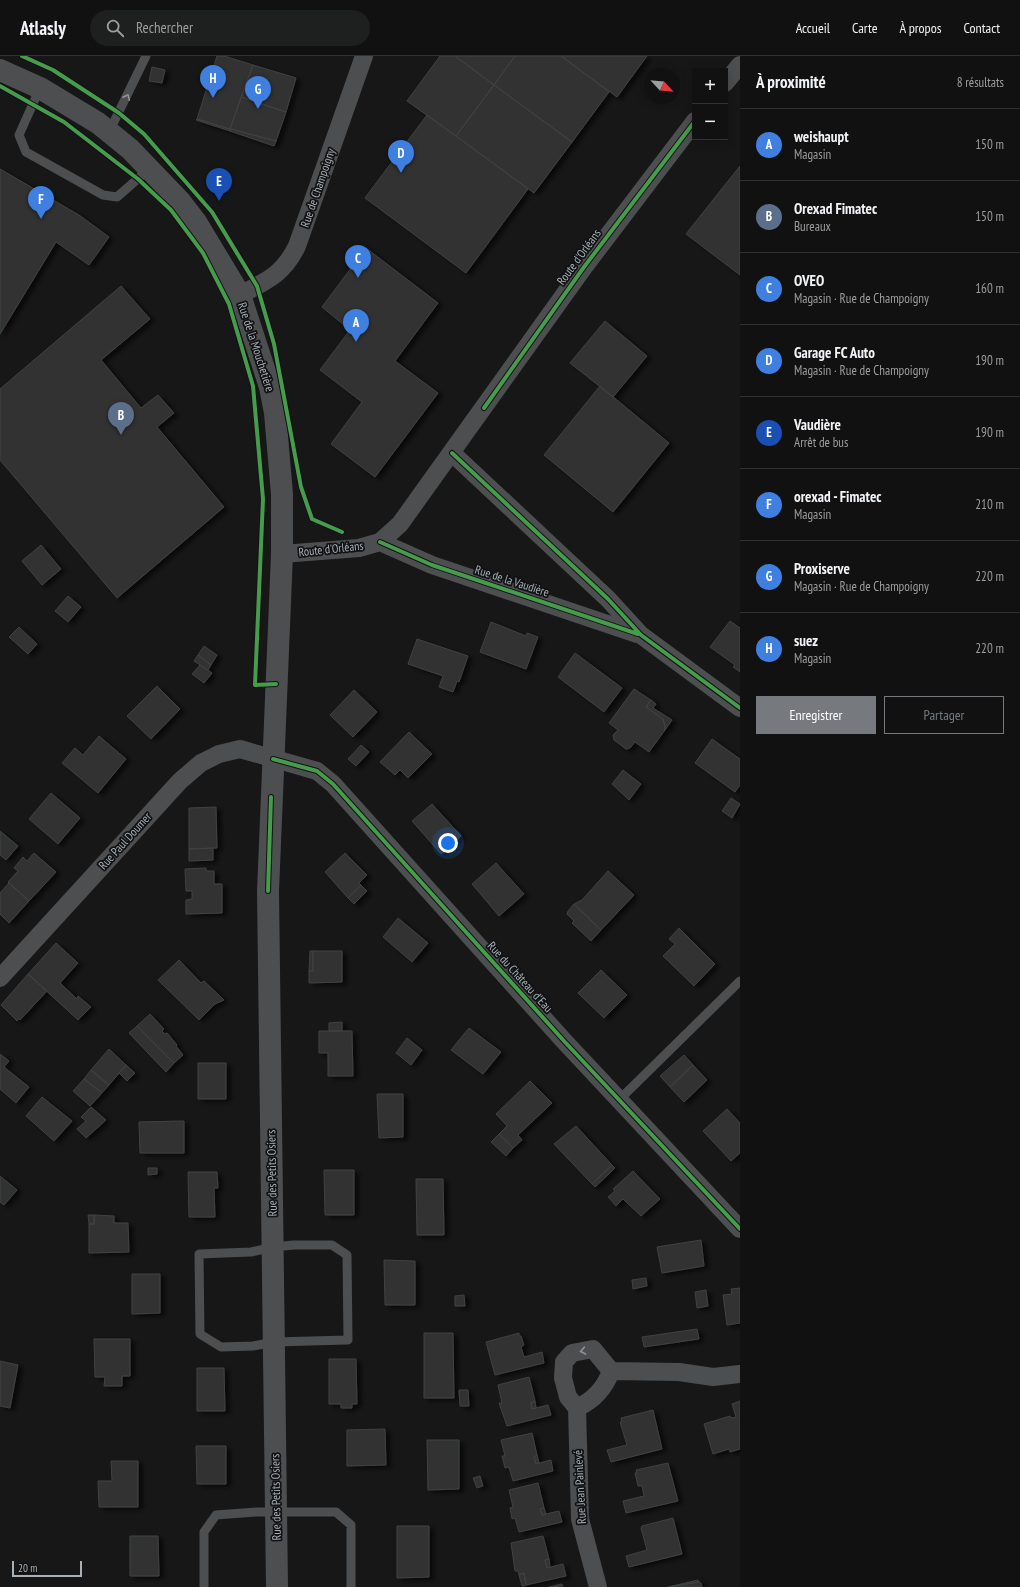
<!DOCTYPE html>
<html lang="fr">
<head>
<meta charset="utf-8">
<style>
	:root { --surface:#111; --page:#1e1f1f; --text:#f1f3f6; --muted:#9c9d9f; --line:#303131; --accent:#767a7f }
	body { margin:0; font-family:"PT Sans Narrow",sans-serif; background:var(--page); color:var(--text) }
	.controls { position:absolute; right:12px; top:12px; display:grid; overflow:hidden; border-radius:0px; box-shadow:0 2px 10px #0003 }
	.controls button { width:36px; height:36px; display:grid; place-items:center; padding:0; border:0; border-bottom:1px solid var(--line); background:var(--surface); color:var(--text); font:20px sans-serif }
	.compass { position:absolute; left:644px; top:12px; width:36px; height:36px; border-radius:50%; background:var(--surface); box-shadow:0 2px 10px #0003; rotate:116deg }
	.scale { position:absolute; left:12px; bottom:10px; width:70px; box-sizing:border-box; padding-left:4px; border:2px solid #a9b0b7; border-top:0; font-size:11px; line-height:14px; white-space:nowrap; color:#a9b0b7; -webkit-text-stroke:3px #111213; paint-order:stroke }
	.you { position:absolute; left:448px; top:787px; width:14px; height:14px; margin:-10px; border:3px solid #fff; border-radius:50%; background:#1a73e8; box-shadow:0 0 0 6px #1a73e833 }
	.badge { display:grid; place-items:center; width:26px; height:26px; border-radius:50%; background:var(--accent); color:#fff; font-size:13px; font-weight:700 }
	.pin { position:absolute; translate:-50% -33px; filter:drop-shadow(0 1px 2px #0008) }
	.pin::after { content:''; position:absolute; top:21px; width:14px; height:12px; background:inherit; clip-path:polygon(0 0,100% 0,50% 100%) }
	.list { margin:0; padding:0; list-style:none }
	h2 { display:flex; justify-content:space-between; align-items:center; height:52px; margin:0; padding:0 16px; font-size:17px }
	h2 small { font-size:13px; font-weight:400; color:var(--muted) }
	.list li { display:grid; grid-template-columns:26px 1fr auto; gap:12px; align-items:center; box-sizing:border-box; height:72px; padding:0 16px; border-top:1px solid var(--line) }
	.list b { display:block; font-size:15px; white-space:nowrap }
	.list p { margin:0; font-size:13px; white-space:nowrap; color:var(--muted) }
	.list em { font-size:13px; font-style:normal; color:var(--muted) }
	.actions { display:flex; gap:8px; padding:12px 16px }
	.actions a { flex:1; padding:9px 0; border:1px solid var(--accent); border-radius:0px; text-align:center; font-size:14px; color:var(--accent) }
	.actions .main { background:var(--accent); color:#fff }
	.icon { flex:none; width:22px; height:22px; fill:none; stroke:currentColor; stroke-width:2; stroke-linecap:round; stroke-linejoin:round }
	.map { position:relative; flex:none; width:740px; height:1531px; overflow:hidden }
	header { display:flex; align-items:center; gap:24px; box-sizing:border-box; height:56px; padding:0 20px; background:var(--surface); border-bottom:1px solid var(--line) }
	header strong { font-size:19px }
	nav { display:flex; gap:22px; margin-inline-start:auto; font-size:14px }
	.search { width:280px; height:36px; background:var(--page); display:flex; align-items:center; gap:10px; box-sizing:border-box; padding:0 14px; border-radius:22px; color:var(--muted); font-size:15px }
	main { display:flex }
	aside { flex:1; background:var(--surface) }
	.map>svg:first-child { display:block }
</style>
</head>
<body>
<header>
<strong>Atlasly</strong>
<div class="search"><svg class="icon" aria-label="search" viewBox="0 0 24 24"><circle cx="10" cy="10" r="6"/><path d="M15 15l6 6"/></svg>Rechercher</div>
<nav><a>Accueil</a><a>Carte</a><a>À propos</a><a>Contact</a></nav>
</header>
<main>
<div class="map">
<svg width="740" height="1531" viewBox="0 0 740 1531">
	<defs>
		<filter id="shadow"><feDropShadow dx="4.5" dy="2.5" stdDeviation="2" flood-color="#0009"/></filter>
	</defs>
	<rect width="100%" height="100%" fill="#171717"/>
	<path fill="#323232" stroke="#404243" filter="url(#shadow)" d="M217,0H224L253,9L230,73L197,63Z
		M440,0H455L494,29L456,80L407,45Z
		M455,0H515L494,29Z
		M515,0H561L609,36L572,86L494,29Z
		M561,0H647L617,41Z
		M253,9L296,22L286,56L241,41Z
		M152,11L165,14L162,27L149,25Z
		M494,29L572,86L534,137L456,80Z
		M241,41L286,56L276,85L230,73Z
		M427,59L528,133L466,217L365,142Z
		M197,63L230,73V75L196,64Z
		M230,73H231L276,85L274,90L230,75Z
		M740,110V219L686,178Z
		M0,113L79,159L109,181L89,209L56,186L0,278Z
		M366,192L438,247L395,305L438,337L375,421L331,388L362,346L320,314L350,274L322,251Z
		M121,230L150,263L101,304L141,352L158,339L174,357L157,371L224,451L117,542L0,404V333Z
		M605,265L647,300L613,341L570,307Z
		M600,330L669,387L613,456L544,399Z
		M41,489L61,513L42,529L22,505Z
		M68,540L81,551L68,566L55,555Z
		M730,565L740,572V616L733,611L735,609L710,591Z
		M491,566L526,580L527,577L538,581L526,613L480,596Z
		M19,571L37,588L28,598L9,581Z
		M417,583L468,600L459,626L457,625L453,636L439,631L443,620L408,608Z
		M204,590L217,599L211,609L198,599Z
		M575,597L622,632L604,656L558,621Z
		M198,599L211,609L208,614L194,605Z
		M200,609L212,617L204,627L192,618Z
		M157,630L180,653L151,683L127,660Z
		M634,633L651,644L646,651L663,663L665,670V674L649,696L635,686L630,692L626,693L614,684L613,679L618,674L609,667Z
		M354,634L377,656L353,681L330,659Z
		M651,644L656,648L653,652L672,664L665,674V670L663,663L646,651Z
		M409,676L432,698L408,722L400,714L395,719L380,706Z
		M99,680L126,703L98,737L62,707L75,692L83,699Z
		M712,683L740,703V729L735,736L695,707Z
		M361,689L369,696L356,710L348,703Z
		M623,714L641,728L629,744L612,728Z
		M51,737L80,762L58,788L29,763Z
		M731,742L740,748L732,762L722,755Z
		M432,748L461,780L441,798L412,765Z
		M216,751L217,792L189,793V752Z
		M0,775L18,790L6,804L0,799Z
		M213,792V804L189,805V793Z
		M34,797L56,816L29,845L8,826L18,815L14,812L23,801L27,805Z
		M345,797L367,819L359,827L361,829L348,842L325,816Z
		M496,807L524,838L499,860L472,828Z
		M206,812V815H214V828H222V857L186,858V844L192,843V835H186L185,813Z
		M608,815L634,839L601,874L574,848L582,844Z
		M9,827L29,845L9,867L0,858V837Z
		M361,829L367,835L354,848L348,842Z
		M574,848L601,874L591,885L572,867L574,865L567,858L568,855Z
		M398,862L428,887L412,906L383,881Z
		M679,872L715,908L694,930L663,900L675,888L669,883Z
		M56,887L78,907L60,927L77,943L78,940L91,951L78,964L28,918Z
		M310,895H313V915H309Z
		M313,895H342V926L309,927V915H313Z
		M179,904L201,927L204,925L224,944L215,948L199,964L158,924Z
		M601,914L627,939L604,962L578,937Z
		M28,918L47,935L20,964L19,962L17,965L1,949Z
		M150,958L164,973L162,975L165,978L167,977L177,989L176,990L183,999L174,1007L137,970Z
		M342,966V975H329V967Z
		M137,970L174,1007L166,1016L129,977Z
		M469,972L501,996L483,1018L451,994Z
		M319,975H352L353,1020H328V997H319Z
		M407,982L422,994L411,1009L396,997Z
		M109,993L126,1009L109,1029L91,1014Z
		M0,998L9,1005L4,1011L29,1031L16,1047L0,1033Z
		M684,999L693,1009L670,1031L660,1020Z
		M198,1007H226V1043H198Z
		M126,1009L135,1017L127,1025L119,1017Z
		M693,1009L707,1024L684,1046L670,1031Z
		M91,1014L109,1029L102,1037L84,1023Z
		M84,1023L102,1037L90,1050L73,1035Z
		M530,1025L552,1047L518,1079L522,1084L513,1092L499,1078L507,1070L496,1058Z
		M377,1038H403V1081L379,1082Z
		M42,1041L72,1065L54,1085L26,1060Z
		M91,1051L106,1064L86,1082L77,1073L86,1065L81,1061Z
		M727,1053L740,1067V1097L731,1105L703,1075Z
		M184,1065V1097H140L139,1066Z
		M576,1070L612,1109L592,1128L554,1088Z
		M499,1078L513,1092L506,1100L491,1086Z
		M612,1109L615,1112L595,1131L592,1128Z
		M148,1112H157V1118L148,1119Z
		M324,1114H354V1159H325Z
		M633,1115L660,1143L641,1160L623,1143L616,1150L608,1141L615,1135L613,1133Z
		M188,1116H217L218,1132H214L215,1161H189Z
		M0,1120L17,1134L4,1149L0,1146Z
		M416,1123H443L444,1179H417Z
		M88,1159H94V1168H89Z
		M94,1159L114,1160V1167H128L129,1196L89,1197V1168H94Z
		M701,1184L704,1210L662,1217L657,1191Z
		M384,1204L415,1205V1249H385Z
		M132,1218H160V1257L132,1258Z
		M646,1222L647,1230L633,1233L632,1224Z
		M740,1232V1267L727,1269L723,1239L732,1238L731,1233Z
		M706,1234L708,1250L697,1252L695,1236Z
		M464,1239L465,1250H455V1240Z
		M697,1273L699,1283L644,1291L642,1281Z
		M424,1277H453L454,1342H424Z
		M519,1277V1280H521L524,1289L521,1291L524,1301L542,1296L544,1307L495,1319L486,1286Z
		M94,1283H130V1320H122V1330H104L105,1321H95Z
		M329,1303H356L357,1348H352V1352H341V1348H329Z
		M0,1305L18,1309L10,1352L0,1350Z
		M197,1312H224L225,1355H197Z
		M529,1321L535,1345L531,1347L532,1353L548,1349L551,1359L507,1370L499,1347H502L498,1329Z
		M459,1334H468L469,1350H460Z
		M535,1345L536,1352L532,1353L531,1347Z
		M740,1345V1393L730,1396L729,1393L713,1398L704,1368L730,1360L731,1362L736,1361L732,1348Z
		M653,1354L662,1393L611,1406L607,1394L627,1389L620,1366H622L621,1362Z
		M385,1373L386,1409L347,1410V1374Z
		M532,1377L537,1399L534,1401L536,1408L551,1404L553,1415L513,1425L509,1411L505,1412L502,1400H505L501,1384Z
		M427,1384H459V1433L428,1434Z
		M196,1390H226V1428H197Z
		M537,1399L539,1407L536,1408L534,1401Z
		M111,1405H138V1451H99L98,1425H112Z
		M668,1407L678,1445L626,1457L623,1445L644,1440L642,1430H638L635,1417H637L636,1414Z
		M480,1420L483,1430L477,1432L473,1422Z
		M538,1427L544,1452L540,1453L542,1459L559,1455L562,1466L519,1476L515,1462L512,1463L510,1452L513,1451L509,1434Z
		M544,1452L546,1458L542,1459L540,1453Z
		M673,1462L682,1498L629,1511L626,1500L647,1494L641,1472L642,1470Z
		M397,1470H429V1521L397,1522Z
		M130,1480H158L159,1520H130Z
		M543,1480L549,1503L545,1504L547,1512L563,1508L566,1520L526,1529L524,1517L519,1519L518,1515H515L511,1487Z
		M549,1503L550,1511L547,1512L545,1504Z
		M524,1517L526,1529L522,1530L519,1519Z
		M698,1524L699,1526L668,1531Z
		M699,1526L701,1527L702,1531H669Z
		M562,1528L563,1531H549Z"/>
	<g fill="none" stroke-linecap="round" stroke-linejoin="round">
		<path stroke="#4c4e50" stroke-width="9" d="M40,32L19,79L26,96L103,139L117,141L149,113
			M109,76L146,0
			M619,1044L740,925
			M294,1189H332L347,1199L348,1284L274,1286L253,1290L221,1291L200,1278L199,1198L251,1196L273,1191Z
			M204,1531V1476L216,1459L256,1456H336L351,1469V1531"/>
		<path stroke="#4c4e50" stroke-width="18" d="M725,27L740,9
			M240,239C266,225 283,219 297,190L364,0
			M452,397L608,543L641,579L740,652
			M380,486L432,509L637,578
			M282,498L359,492L380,486L400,468L584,211L695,65
			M0,922L180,725L201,707L219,698L240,693L317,715L333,728L564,985L740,1173
			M577,1352C594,1344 605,1332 611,1315
			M598,1531L580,1463L577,1352L568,1341L563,1322L564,1306L572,1297L593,1293L611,1315L679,1316L713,1321L740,1318"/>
		<path stroke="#4c4e50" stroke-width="22" d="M0,14L40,32L98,67L130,93L179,144L196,166L240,239L270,331L275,357L282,438V498L268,835L277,1531"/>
		<defs>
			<path id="cycleway" d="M22,0L53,14L119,57L144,78L212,156L257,230L274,288L301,431L312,463L342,476
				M0,30L64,66L138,123L171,154L203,197L229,248L253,330L263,443L255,629L276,628
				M484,352L584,211L695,65
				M452,397L608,543L641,579L740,652
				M380,486L432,509L638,578
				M273,703L317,715L333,728L564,985L740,1173
				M268,835L271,741"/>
		</defs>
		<use href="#cycleway" stroke="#111213" stroke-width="6"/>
		<use href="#cycleway" stroke="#469c4c" stroke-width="4"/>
	</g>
	<defs><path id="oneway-chevron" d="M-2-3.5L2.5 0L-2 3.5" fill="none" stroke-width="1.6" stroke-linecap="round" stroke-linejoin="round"/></defs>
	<g stroke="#8d9398">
		<use href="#oneway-chevron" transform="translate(127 41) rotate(-65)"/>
		<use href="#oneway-chevron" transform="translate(583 1295) rotate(169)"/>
	</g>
	<g text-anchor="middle" stroke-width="3.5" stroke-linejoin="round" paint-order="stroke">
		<g font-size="12" fill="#a9b0b7" stroke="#111213">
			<text transform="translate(318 132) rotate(-71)" y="4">Rue de Champoigny</text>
			<text transform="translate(579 201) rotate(-54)" y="4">Route d'Orléans</text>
			<text transform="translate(256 291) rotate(72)" y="4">Rue de la Mouchetière</text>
			<text transform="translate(331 493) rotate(-6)" y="4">Route d'Orléans</text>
			<text transform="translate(512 525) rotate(18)" y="4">Rue de la Vaudière</text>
			<text transform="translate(125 785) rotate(-48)" y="4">Rue Paul Doumer</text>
			<text transform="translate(520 921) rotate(48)" y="4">Rue du Château d'Eau</text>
			<text transform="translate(272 1117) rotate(-91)" y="4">Rue des Petits Osiers</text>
			<text transform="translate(580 1431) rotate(-93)" y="4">Rue Jean Painlevé</text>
			<text transform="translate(276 1441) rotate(-91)" y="4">Rue des Petits Osiers</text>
		</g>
	</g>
</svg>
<div class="controls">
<button>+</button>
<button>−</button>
</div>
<svg class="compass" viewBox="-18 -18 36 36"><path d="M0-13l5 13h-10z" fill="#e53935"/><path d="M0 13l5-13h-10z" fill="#9c9d9f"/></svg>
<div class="scale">20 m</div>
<div class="you"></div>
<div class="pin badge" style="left:356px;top:286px;background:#3f7fe0">A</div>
<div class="pin badge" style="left:121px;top:379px;background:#5c6f8a">B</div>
<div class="pin badge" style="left:358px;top:222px;background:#3f7fe0">C</div>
<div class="pin badge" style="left:401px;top:117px;background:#3f7fe0">D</div>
<div class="pin badge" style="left:219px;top:145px;background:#1a4fb4">E</div>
<div class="pin badge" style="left:41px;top:163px;background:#3f7fe0">F</div>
<div class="pin badge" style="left:258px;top:53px;background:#3f7fe0">G</div>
<div class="pin badge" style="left:213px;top:42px;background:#3f7fe0">H</div>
</div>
<aside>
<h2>À proximité<small>8 résultats</small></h2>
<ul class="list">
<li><span class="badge" style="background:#3f7fe0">A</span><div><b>weishaupt</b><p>Magasin</p></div><em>150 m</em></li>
<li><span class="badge" style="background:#5c6f8a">B</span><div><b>Orexad Fimatec</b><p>Bureaux</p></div><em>150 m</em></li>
<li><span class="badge" style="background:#3f7fe0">C</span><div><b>OVEO</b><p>Magasin · Rue de Champoigny</p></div><em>160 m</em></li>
<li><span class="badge" style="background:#3f7fe0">D</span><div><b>Garage FC Auto</b><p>Magasin · Rue de Champoigny</p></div><em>190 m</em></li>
<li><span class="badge" style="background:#1a4fb4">E</span><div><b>Vaudière</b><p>Arrêt de bus</p></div><em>190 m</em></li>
<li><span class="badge" style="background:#3f7fe0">F</span><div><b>orexad - Fimatec</b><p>Magasin</p></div><em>210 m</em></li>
<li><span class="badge" style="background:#3f7fe0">G</span><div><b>Proxiserve</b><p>Magasin · Rue de Champoigny</p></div><em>220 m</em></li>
<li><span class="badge" style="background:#3f7fe0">H</span><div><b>suez</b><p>Magasin</p></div><em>220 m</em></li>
</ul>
<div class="actions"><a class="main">Enregistrer</a><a>Partager</a></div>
</aside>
</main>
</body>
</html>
